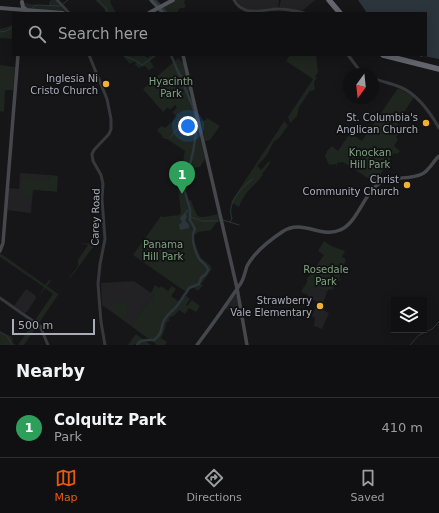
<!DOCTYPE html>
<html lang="en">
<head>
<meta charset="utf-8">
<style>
	:root { --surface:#101012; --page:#19191b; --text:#f1f3f6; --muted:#9c9d9f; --line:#303032; --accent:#ea580c }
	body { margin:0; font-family:"DejaVu Sans",sans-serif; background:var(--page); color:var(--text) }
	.controls { position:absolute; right:12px; bottom:12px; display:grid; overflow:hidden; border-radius:0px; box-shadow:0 2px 10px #0003 }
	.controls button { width:36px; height:36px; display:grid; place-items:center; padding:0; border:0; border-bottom:1px solid var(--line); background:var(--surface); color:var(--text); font:20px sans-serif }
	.compass { position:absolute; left:343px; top:68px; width:36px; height:36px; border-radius:50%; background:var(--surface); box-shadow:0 2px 10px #0003; rotate:195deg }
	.scale { position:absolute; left:12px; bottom:10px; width:83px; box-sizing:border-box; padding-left:4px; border:2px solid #a8adb8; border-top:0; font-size:11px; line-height:14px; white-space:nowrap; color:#a8adb8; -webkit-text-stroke:3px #111113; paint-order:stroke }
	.you { position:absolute; left:188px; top:126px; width:14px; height:14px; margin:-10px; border:3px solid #fff; border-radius:50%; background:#1a73e8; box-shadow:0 0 0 6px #1a73e833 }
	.badge { display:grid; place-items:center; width:26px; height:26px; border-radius:50%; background:var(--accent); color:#fff; font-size:13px; font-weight:700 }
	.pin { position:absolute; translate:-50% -33px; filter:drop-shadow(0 1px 2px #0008) }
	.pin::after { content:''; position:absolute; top:21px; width:14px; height:12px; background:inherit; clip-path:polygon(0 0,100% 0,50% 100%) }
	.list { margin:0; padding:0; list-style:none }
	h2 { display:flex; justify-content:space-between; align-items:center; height:52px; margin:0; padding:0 16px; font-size:17px }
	h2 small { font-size:13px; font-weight:400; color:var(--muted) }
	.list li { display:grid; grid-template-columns:26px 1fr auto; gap:12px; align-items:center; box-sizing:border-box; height:60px; padding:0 16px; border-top:1px solid var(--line) }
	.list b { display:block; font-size:15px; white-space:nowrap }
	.list p { margin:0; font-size:13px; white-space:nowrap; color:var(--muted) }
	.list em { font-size:13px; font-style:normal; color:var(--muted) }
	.icon { flex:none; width:22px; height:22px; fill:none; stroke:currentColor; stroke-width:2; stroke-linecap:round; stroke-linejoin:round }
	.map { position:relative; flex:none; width:439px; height:345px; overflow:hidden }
	.search { position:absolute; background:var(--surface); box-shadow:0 2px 10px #0003; left:12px; right:12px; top:12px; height:44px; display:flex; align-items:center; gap:10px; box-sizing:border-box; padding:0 14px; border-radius:0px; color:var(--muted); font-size:15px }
	.sheet { height:112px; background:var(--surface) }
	nav { display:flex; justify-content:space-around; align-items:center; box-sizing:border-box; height:56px; border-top:1px solid var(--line); background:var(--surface); font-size:11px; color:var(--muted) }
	nav a { display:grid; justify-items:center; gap:2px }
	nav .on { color:var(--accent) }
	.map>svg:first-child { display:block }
</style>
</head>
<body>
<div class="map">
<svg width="439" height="345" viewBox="0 0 439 345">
	<rect width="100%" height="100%" fill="#161618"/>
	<path fill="#222225" d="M236,0H279L278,8L253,10L244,8Z
		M281,0H315L302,11L279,7Z
		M20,173L50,175L48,191L33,190L31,213L7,210L9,188L19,189Z
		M134,281L154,295L131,326L102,305L101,283Z
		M304,286L311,288L312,286L327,292L321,309L329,313L322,329L314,326L315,318L312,316L318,302L307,298L308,295L301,292Z
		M26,289L35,295L36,298L27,312L25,313L14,306Z
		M235,295L237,296L242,320L225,308Z"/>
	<path fill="#1e261f" d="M51,0H55L65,12L26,8L24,3L45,6L49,5V2Z
		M95,0H111L110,2L116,13H106L104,9Z
		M176,0H185L184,3L186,6L184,8H180L178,11V13H164L161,9Z
		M13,21V39L0,38V29L13,25Z
		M122,55H144L147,58L151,55H155V56L150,61L154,67L149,70L145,66L139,68L135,65L136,62H133L130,64Z
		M290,55H316L318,72L315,77L317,78L314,82L315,90L310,91L299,107L297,116L290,123L288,117L313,79L286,61Z
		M178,58L184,64L190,91L188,94L191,98L205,159L200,167L191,168L190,171H188L184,191L188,201L191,200C198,220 196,219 218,214L219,219L211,230L199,232L192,236L201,258L210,265L212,269L202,283L200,281L199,283L203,285L198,291L194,288H190L186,292L133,255L161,216L163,217L179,215L181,213L178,187L185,151L167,139L162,138L163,137L157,130L162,126L165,128L177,117L172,112L177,108L175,105L170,110L168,107L163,112L143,89Z
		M0,65L15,67L13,90H5L4,112L0,111Z
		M398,88L414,97L397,123L402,127L396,137L398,139L394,146L400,151L397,154L394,153L378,178L382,180L370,189L374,182L343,162L337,163L336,169V164L329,165L325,156L327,151L332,146L338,151L350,133L362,141Z
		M207,118L220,126L210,140L205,141L201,121L206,120Z
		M285,120V122L288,126C282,132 282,138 274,141L267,155L257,166L261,170L269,161L270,162L269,165L262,174L263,175C254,186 244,193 239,207L231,202Z
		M50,175L58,176L57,192L32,189V195H21L22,178H33V186V179L49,180Z
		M324,241L331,246L345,251L342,257L346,259L339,278L341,280L337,281L332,290L329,289L327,292L312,286L311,288H309L307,292L303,289L307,282V279L324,255L318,251Z
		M95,242L96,243L66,284L70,278L67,271L70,277L78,266V260L88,245L78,243L94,244Z
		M0,253L45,285L49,280L51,281L47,286L58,294L64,286L39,323L35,320L53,294L45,288L39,296L44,287L0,257Z
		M154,285L160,288L161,286L168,291L172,286L176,289L171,296L181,303L184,294L190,299L186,305L187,306L192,300L200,306L196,312L189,308L185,314L179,310L174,316L170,317L169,321L166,323C166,328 163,333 161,338L167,342L165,345H157L131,326L154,295L151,293L154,287Z
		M117,299L130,309L123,319L109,309L110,308L108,307L109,304L112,306Z
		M33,323L37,326L24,345H18Z
		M0,331L12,337L13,343L16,345H0Z
		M136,334L151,345H137L135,344L134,345H128Z"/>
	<path fill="#2c353c" d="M358,0H439V59L424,56L421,57L418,55H426V13H367Z
		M187,210H189L186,214L187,217L185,220L189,225V228L180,230L179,224L182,223L180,218Z"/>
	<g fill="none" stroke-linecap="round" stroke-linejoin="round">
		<path stroke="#2c353c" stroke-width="1" d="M98,0L106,8L108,13
			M63,4L68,0
			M32,8L34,6L37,5L60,6
			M0,32L6,31L13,27
			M124,55L127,57L135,60L142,65L155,56
			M194,125H197
			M170,138L182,123L192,124
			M191,217L202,221H219
			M223,220L239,225
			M230,222L232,218C226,203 242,187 253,179
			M0,332L7,336L12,345
			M410,345L419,335L432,329L439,322"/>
		<path stroke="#2c353c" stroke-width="2.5" d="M155,0L167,13
			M171,55L179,74L184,79L185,88L193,107L197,127L193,152L184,189L190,209V220L195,229C190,236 195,253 200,260C203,263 207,265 208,270L206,274L201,278L199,284L189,288L186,293
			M137,345C140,339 148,340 154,340C163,333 160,330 163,323C165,317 169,314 173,310C178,306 181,300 185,294"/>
		<path stroke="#37383d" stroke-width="3" d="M57,0L69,13
			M234,0C244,18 263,9 279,9C287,9 296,11 304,13
			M89,55L107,99L111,119V129L109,134L94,150L92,154L93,161L101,175L103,184L102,199L105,239L100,264L98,284L101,322L105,345
			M348,55L360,71L365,74
			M373,78C382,82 391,83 400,87C417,94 430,112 439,128
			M0,298L40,326L48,345"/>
		<path stroke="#45474d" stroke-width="3.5" d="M151,0L163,13
			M183,55L237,288L247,345
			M0,251L3,243L18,55
			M197,345C212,325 227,304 241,283C244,278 245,272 247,266C254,253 270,240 282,232C302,218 321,239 340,230C356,224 363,197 376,186C390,174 408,181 422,174C430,170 433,161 439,156"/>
		<path stroke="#53555c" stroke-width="4" d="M22,2L23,7L27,10
			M0,8L63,13
			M149,13L173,0"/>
		<path stroke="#63666e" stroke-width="5.5" d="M329,0L340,13
			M383,55L439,69"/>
	</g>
	<g fill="#f2b134" stroke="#111113" stroke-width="1.5">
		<circle cx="106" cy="84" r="4"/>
		<circle cx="426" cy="123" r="4"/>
		<circle cx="407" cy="185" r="4"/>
		<circle cx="320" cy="306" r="4"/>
	</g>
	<g text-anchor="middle" stroke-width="3.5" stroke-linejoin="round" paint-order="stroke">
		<g font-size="10" fill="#a8adb8" stroke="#111113" text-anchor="end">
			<text x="98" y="82">Inglesia Ni<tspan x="98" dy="12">Cristo Church</tspan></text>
			<text x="418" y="121">St. Columbia's<tspan x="418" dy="12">Anglican Church</tspan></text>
			<text x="399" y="183">Christ<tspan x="399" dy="12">Community Church</tspan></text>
			<text x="312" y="304">Strawberry<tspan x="312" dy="12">Vale Elementary</tspan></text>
		</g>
		<g font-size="10" fill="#7fa381" stroke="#111113">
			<text x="171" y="85">Hyacinth<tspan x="171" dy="12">Park</tspan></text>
			<text x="370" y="156">Knockan<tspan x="370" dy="12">Hill Park</tspan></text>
			<text x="163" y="248">Panama<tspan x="163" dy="12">Hill Park</tspan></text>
			<text x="326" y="273">Rosedale<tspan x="326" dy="12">Park</tspan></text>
		</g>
		<g font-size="10" fill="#a8adb8" stroke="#111113">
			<text transform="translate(95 217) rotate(-89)" y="4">Carey Road</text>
		</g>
	</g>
</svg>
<div class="controls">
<button><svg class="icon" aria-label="layers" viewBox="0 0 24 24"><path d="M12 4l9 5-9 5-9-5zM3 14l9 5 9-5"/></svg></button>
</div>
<svg class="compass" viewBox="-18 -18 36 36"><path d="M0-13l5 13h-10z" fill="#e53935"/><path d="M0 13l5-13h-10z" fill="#9c9d9f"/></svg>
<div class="scale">500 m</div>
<div class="you"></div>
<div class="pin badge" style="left:182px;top:194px;background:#2e9e5b">1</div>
<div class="search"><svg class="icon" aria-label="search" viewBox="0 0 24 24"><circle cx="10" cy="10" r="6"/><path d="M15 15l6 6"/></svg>Search here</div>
</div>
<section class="sheet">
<h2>Nearby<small></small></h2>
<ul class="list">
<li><span class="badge" style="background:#2e9e5b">1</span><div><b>Colquitz Park</b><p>Park</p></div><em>410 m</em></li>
</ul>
</section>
<nav>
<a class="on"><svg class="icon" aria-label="map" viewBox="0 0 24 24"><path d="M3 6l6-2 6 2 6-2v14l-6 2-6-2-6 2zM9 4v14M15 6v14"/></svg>Map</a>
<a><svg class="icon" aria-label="directions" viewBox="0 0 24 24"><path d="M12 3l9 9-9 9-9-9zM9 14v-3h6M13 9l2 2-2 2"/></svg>Directions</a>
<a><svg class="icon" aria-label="saved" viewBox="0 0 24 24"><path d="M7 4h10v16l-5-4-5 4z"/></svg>Saved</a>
</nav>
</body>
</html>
